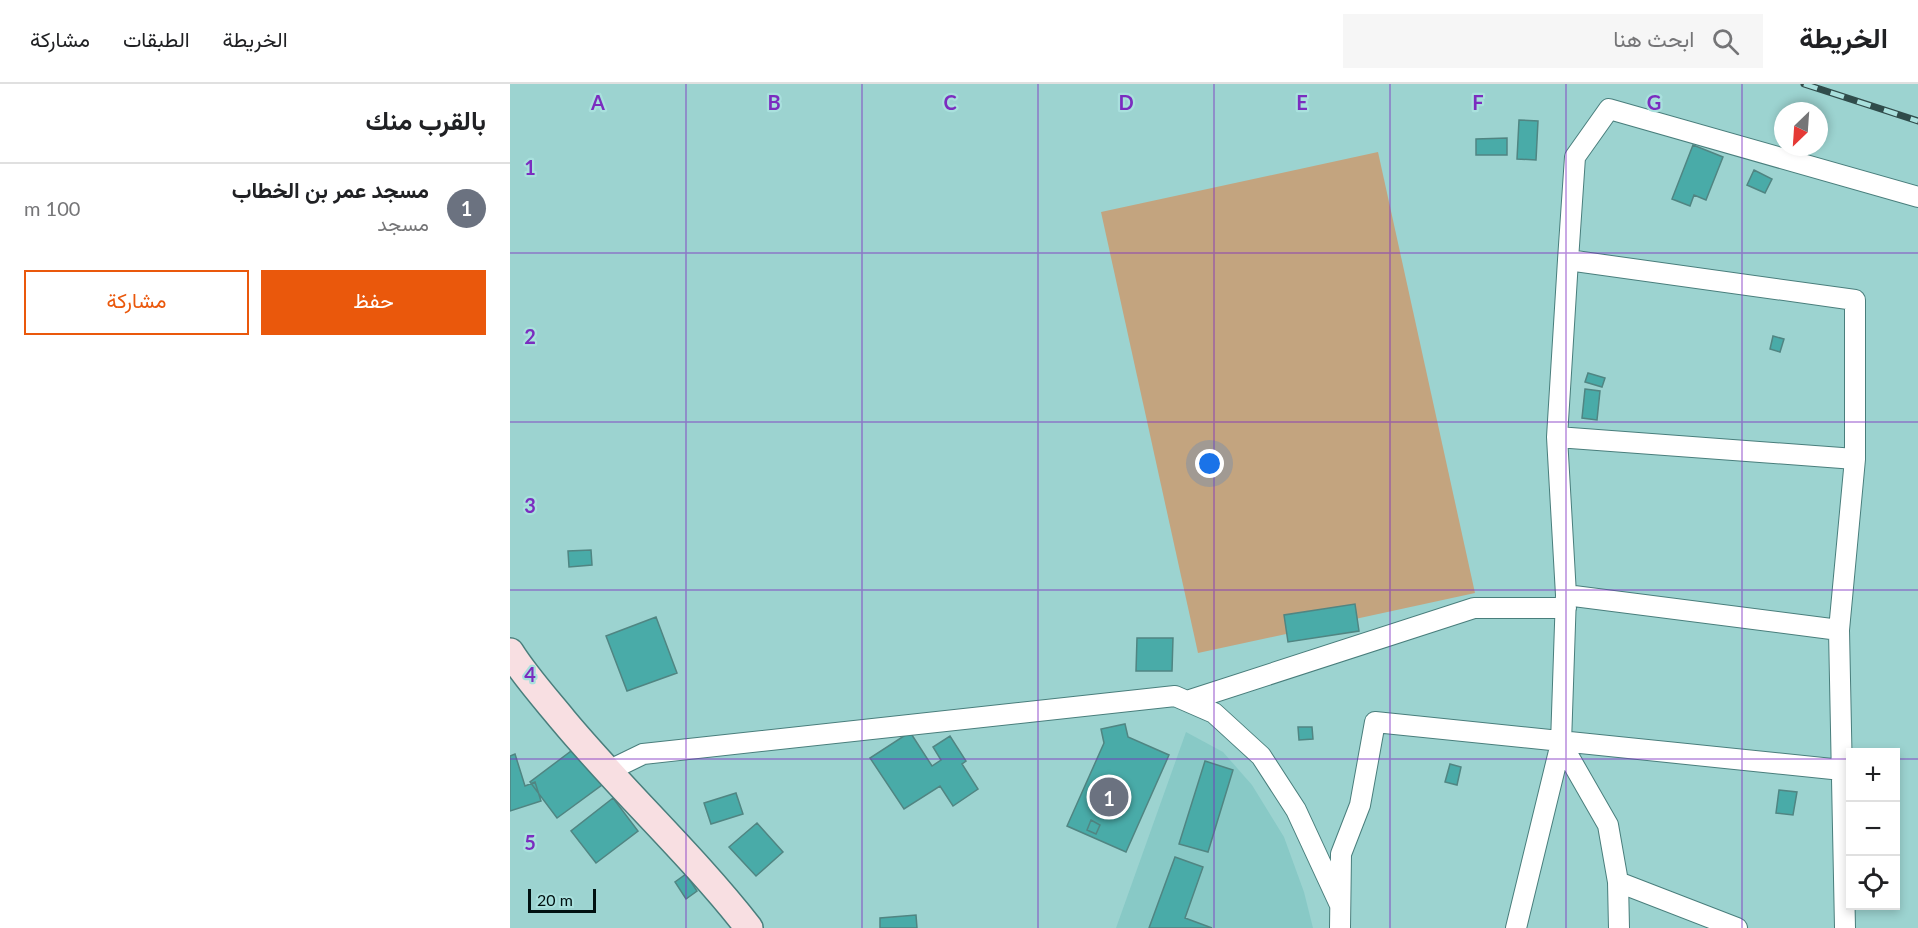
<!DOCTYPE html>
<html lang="ar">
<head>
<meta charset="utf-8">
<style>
	:root { --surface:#fff; --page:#f6f6f6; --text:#202124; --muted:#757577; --line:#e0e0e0; --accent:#ea580c }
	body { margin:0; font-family:Lato,Vazirmatn,sans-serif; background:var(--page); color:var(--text); direction:rtl }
	.controls { position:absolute; right:18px; bottom:18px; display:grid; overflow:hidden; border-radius:0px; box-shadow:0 3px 9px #0003 }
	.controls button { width:54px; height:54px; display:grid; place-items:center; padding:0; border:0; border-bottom:2px solid var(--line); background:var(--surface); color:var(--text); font:30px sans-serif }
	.compass { position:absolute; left:1264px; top:18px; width:54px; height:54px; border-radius:50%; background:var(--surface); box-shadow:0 3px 9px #0003; rotate:205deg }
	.scale { position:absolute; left:18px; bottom:15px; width:68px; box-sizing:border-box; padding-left:6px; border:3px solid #001010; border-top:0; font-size:16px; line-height:21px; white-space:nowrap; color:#001010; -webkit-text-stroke:4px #a9e0dd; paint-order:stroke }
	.you { position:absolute; left:700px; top:380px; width:21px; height:21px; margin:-15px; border:4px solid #fff; border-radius:50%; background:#1a73e8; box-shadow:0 0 0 9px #1a73e833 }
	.badge { display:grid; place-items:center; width:39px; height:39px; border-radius:50%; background:var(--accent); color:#fff; font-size:20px; font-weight:700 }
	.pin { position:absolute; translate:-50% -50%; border:3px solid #fff; box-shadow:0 2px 6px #0006 }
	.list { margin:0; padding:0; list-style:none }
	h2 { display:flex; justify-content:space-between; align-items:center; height:78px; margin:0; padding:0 24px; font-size:26px }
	h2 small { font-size:20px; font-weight:400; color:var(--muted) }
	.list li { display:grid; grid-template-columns:39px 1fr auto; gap:18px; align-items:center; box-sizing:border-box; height:90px; padding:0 24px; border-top:2px solid var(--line) }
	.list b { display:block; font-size:22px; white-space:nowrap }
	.list p { margin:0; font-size:20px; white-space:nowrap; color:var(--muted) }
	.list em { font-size:20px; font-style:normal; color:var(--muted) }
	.actions { display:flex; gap:12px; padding:18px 24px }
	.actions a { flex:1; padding:14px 0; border:2px solid var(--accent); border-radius:0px; text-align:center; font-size:21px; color:var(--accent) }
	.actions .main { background:var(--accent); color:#fff }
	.icon { flex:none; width:33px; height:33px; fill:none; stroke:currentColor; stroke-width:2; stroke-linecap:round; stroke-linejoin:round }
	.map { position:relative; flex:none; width:1408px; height:844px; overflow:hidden; direction:ltr }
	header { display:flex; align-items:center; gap:36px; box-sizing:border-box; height:84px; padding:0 30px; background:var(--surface); border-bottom:2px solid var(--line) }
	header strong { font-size:28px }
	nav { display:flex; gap:33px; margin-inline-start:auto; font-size:21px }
	.search { width:420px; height:54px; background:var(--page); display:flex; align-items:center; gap:15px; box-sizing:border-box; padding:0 21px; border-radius:0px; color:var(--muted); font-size:22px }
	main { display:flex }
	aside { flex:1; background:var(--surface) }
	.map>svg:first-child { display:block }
</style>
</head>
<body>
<header>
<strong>الخريطة</strong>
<div class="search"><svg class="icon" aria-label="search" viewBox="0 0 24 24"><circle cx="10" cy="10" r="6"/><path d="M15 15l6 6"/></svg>ابحث هنا</div>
<nav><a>الخريطة</a><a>الطبقات</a><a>مشاركة</a></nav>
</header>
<main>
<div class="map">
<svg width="1408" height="844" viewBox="0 0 1408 844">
	<rect width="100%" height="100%" fill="#9cd3d0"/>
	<path fill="#88c9c6" d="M676,648L713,668L742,701L774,753L794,808L803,844H606Z"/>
	<path fill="#c3a47f" d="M868,68L965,509L688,569L591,128Z"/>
	<path fill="#49aba8" stroke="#508582" stroke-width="1.5" d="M1009,36L1028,37L1026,76L1007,75Z
		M997,54V71H966V55Z
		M1183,61L1213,73L1196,116L1184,111L1180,122L1162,115Z
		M1244,86L1262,95L1255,109L1237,101Z
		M1263,252L1274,255L1270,268L1260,265Z
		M1078,289L1095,294L1092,303L1075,298Z
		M1075,305L1090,307L1087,336L1072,334Z
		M81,466L82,481L59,483L58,467Z
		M845,520L849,547L778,558L774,531Z
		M146,533L167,589L117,607L96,552Z
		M627,554H663L662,587H626Z
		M615,640L618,653L659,671L616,768L557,742L594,659L591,645Z
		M788,643H802L803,655L789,656Z
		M400,648L422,682L431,676L423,663L440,652L456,677L452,680L468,705L443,722L430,702L394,725L360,674Z
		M69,661L96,698L47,734L20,698Z
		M5,670L15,702L25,698L31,717L0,727V672Z
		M695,677L723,686L698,768L669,760Z
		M940,680L951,683L947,701L935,698Z
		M587 712a12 12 0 1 1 24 0a12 12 0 1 1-24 0Z
		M1269,706L1287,708L1283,731L1266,729Z
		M226,709L233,730L201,740L194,719Z
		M103,714L128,747L86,779L61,747Z
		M581,736L590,741L586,750L577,746Z
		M247,739L273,768L246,792L219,763Z
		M665,773L693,783L675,834L702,844H639Z
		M176,790L187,807L176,815L165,798Z
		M406,831L407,844H370V834Z"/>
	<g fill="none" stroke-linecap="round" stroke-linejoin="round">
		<defs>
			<path id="street" d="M1058,176L1065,73L1099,25L1408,113
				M1047,353L1345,375
				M1056,511L1329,546
				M677,617L964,524H1056
				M1051,659L1098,741L1108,798L1109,844
				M98,687L133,670L665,612L704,629L751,672L786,726L830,821
				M1108,798L1227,844
				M830,844L831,770L850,721L865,638L1332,686
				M1006,844L1051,659L1056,511L1047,353L1058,176L1345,216V375L1329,546L1335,844"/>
			<path id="secondary" d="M0,568C15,592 35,614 53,636C113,708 182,771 239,844"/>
		</defs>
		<use href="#street" stroke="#497e7c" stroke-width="22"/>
		<use href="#secondary" stroke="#497e7c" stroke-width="30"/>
		<use href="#street" stroke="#fff" stroke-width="20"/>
		<use href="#secondary" stroke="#f8dfe2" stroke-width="27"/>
		<defs>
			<path id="rail" d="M1294,0L1408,37"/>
		</defs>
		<use href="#rail" stroke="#304c4b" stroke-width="7"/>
		<use href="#rail" stroke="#a9e0dd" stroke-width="4.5" stroke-dasharray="14" stroke-linecap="butt"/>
	</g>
	<path fill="none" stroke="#7b2cbf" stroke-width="1.5" stroke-opacity="0.55" d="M176,0V844M352,0V844M528,0V844M704,0V844M880,0V844M1056,0V844M1232,0V844M0,169H1408M0,338H1408M0,506H1408M0,675H1340M1386,675H1408"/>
	<g font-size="20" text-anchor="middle" font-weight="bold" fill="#7b2cbf" stroke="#a9e0dd" stroke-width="4.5" stroke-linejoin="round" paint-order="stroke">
		<text x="88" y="26">A</text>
		<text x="264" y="26">B</text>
		<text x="440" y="26">C</text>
		<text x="616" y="26">D</text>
		<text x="792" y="26">E</text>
		<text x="968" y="26">F</text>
		<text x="1144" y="26">G</text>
		<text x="20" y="91">1</text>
		<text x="20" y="260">2</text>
		<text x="20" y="429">3</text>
		<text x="20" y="598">4</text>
		<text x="20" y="766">5</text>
	</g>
</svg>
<div class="controls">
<button>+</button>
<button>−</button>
<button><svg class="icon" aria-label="locate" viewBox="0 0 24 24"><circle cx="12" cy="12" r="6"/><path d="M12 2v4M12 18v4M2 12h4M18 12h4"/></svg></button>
</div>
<svg class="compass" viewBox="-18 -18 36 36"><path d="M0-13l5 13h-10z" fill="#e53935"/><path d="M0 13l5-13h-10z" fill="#757577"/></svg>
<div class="scale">20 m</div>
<div class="you"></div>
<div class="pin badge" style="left:599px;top:713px;background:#6b7280">1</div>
</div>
<aside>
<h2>بالقرب منك<small></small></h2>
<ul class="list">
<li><span class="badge" style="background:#6b7280">1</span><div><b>مسجد عمر بن الخطاب</b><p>مسجد</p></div><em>100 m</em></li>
</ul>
<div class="actions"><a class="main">حفظ</a><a>مشاركة</a></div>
</aside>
</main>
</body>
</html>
